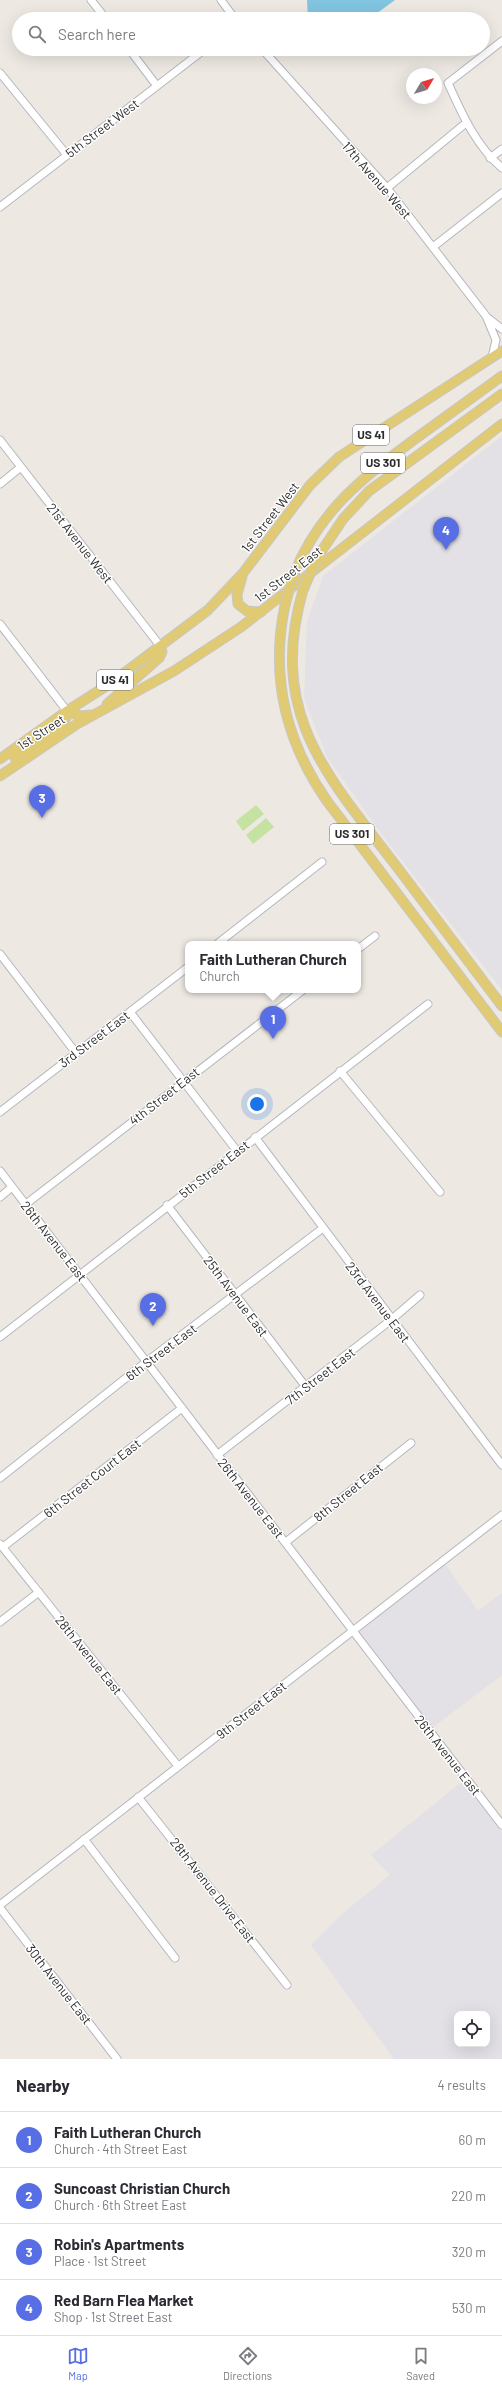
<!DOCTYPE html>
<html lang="en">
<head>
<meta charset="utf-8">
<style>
	:root { --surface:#fff; --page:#f7f7f7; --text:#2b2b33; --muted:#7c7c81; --line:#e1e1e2; --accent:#576ee4 }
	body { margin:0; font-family:Barlow,sans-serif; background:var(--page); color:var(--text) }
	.controls { position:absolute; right:12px; bottom:12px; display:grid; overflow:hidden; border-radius:8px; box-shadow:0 4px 16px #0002 }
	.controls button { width:36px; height:36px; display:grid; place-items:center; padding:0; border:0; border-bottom:1px solid var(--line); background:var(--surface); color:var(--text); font:20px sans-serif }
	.compass { position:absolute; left:406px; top:68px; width:36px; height:36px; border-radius:50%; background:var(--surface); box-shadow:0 4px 16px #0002; rotate:52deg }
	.you { position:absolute; left:257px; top:1104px; width:14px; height:14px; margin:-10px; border:3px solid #fff; border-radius:50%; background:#1a73e8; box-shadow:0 0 0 6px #1a73e833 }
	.badge { display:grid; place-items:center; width:26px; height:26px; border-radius:50%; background:var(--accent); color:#fff; font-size:13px; font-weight:700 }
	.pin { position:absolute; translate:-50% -33px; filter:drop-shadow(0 1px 2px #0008) }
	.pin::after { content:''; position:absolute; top:21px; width:14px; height:12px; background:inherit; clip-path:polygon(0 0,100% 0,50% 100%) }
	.popup { position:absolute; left:185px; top:941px; width:176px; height:52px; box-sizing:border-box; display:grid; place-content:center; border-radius:8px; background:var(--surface); filter:drop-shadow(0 1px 3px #0005); font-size:13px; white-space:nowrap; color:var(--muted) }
	.popup b { font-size:15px; color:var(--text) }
	.popup::after { content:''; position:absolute; left:50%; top:100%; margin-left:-8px; border:8px solid transparent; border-top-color:var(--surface) }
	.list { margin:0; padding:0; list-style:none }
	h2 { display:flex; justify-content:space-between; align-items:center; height:52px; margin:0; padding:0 16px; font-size:17px }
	h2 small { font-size:13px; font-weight:400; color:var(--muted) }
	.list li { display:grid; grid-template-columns:26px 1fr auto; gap:12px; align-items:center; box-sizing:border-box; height:56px; padding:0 16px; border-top:1px solid var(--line) }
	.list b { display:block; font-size:15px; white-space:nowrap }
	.list p { margin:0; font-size:13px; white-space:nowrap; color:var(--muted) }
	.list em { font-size:13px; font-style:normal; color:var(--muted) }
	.icon { flex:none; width:22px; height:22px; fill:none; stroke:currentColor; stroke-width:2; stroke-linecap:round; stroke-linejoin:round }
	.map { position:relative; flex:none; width:502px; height:2059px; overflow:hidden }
	.search { position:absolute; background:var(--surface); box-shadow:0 4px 16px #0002; left:12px; right:12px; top:12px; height:44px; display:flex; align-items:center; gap:10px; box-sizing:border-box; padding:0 14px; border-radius:22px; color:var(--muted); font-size:15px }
	.sheet { height:276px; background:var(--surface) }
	nav { display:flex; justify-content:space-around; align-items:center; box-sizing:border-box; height:56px; border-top:1px solid var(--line); background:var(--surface); font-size:11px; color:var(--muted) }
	nav a { display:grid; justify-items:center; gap:2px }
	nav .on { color:var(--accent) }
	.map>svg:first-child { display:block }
</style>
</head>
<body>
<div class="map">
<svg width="502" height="2059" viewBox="0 0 502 2059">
	<rect width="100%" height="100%" fill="#ede8e2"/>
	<path fill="#e3e1e6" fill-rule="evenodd" d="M502,436V990L380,832L327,757L304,698L307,621L323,576Z
		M445,1564L478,1611L502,1593V1675L432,1728L358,1632Z
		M463,1781L502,1832V2059H394L311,1945L342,1914L390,1875L371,1855ZM457,2014H487V2044H457Z"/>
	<path fill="#c5e2a3" d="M256,805L264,814L243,831L236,821Z
		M266,818L274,827L253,844L246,835Z"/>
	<path fill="#82c5e1" d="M307,0H395L369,19H308Z"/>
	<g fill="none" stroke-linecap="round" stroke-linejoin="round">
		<defs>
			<path id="minor" d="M91,0L106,19
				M221,0L235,19
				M502,41L448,83C462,114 476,146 502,168
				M129,49L157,86
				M262,49L387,188L486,316L496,340L492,357
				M0,73L67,155
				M490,158L502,149
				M387,188L466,123
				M0,207L205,49
				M433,247L502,193
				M488,318L502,329
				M0,440L161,647
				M0,484L21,467
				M0,624L67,711
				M217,944L322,862
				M358,949L375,936
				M0,954L76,1053
				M130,1012L237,1151
				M340,1071L440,1192
				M0,1112L188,967
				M255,1137L502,1465
				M0,1171L502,1825
				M0,1197L12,1187
				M26,1204L303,990
				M167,1205L306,1387
				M0,1337L428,1004
				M217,1455L391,1320L420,1295
				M0,1478L146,1362L323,1228
				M286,1542L411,1443
				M0,1544L178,1766
				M3,1547L182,1408
				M0,1622L39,1592
				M138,1797L287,1985
				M84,1839L175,1958
				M0,1905L502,1515
				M0,1908L117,2059"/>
			<path id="major" d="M317,558L343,519L369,491L502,394
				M293,576C319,511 361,479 415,439C444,418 473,397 502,376
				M242,577L237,594L238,604L247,611L261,612
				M303,590C268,712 325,773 394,863C430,911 466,958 502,1006
				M285,605C270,676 286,742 327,801L502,1032
				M107,704L159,658L162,652L161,647
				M67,711L80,716L90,715
				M15,758L63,723L67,716V711
				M0,759L67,711L111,683L208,610L243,573L310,485L339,457L502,351
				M0,776L77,724L174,671L241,627L502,424"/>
		</defs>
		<use href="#minor" stroke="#b5b7bf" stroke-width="9"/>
		<use href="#major" stroke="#c8c8c8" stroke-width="11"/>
		<use href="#minor" stroke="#fff" stroke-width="7"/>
		<use href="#major" stroke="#e0ca73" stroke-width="9"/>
		<defs>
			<path id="major-bridge" d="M303,590L317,558
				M285,605L293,576"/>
		</defs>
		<use href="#major-bridge" stroke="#c8c8c8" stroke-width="11" stroke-linecap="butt"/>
		<use href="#major-bridge" stroke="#e0ca73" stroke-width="9"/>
	</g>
	<g text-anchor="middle" stroke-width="3" stroke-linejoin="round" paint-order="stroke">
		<g fill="#fff" stroke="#6c6c6c" stroke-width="1">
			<rect x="353" y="425" width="36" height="20" rx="3"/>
			<rect x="361" y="453" width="44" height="20" rx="3"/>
			<rect x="97" y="670" width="36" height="20" rx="3"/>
			<rect x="330" y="824" width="44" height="20" rx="3"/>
		</g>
		<g font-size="12" font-weight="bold" fill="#2d2d2d">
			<text x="371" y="439">US 41</text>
			<text x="383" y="467">US 301</text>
			<text x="115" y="684">US 41</text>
			<text x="352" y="838">US 301</text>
		</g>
		<g font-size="13" fill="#2d2d2d" stroke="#fff">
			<text transform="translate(102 128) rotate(-37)" y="5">5th Street West</text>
			<text transform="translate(377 180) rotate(49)" y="5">17th Avenue West</text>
			<text transform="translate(270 517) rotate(-52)" y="5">1st Street West</text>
			<text transform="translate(80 543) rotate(52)" y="5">21st Avenue West</text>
			<text transform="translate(288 574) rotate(-38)" y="5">1st Street East</text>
			<text transform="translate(41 732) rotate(-33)" y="5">1st Street</text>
			<text transform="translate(94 1039) rotate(-37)" y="5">3rd Street East</text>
			<text transform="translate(164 1096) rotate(-38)" y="5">4th Street East</text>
			<text transform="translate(214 1169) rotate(-38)" y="5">5th Street East</text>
			<text transform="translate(54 1241) rotate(52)" y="5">26th Avenue East</text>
			<text transform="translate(236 1296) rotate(53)" y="5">25th Avenue East</text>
			<text transform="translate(378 1302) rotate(53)" y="5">23rd Avenue East</text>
			<text transform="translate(161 1352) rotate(-37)" y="5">6th Street East</text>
			<text transform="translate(320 1376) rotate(-38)" y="5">7th Street East</text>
			<text transform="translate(92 1478) rotate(-38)" y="5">6th Street Court East</text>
			<text transform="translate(348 1492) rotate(-39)" y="5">8th Street East</text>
			<text transform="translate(251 1498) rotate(52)" y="5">26th Avenue East</text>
			<text transform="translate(89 1655) rotate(51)" y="5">28th Avenue East</text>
			<text transform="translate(251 1710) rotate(-38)" y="5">9th Street East</text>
			<text transform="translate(448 1755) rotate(52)" y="5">26th Avenue East</text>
			<text transform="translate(213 1890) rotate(52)" y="5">28th Avenue Drive East</text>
			<text transform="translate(59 1984) rotate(52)" y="5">30th Avenue East</text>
		</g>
	</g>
</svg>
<div class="controls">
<button><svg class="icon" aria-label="locate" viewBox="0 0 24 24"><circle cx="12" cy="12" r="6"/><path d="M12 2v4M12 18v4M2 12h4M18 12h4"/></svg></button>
</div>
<svg class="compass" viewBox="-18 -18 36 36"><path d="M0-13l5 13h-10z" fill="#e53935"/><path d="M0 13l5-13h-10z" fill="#7c7c81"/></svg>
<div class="you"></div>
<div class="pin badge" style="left:273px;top:1039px">1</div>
<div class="popup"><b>Faith Lutheran Church</b>Church</div>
<div class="pin badge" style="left:153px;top:1326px">2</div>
<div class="pin badge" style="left:42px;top:818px">3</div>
<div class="pin badge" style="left:446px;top:550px">4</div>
<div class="search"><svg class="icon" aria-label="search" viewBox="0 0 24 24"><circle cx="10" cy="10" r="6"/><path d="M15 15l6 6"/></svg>Search here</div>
</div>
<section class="sheet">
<h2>Nearby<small>4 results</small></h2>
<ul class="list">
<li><span class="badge">1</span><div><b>Faith Lutheran Church</b><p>Church · 4th Street East</p></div><em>60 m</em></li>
<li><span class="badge">2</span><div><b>Suncoast Christian Church</b><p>Church · 6th Street East</p></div><em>220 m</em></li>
<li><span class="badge">3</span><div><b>Robin's Apartments</b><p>Place · 1st Street</p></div><em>320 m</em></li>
<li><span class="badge">4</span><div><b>Red Barn Flea Market</b><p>Shop · 1st Street East</p></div><em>530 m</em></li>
</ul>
</section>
<nav>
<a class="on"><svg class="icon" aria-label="map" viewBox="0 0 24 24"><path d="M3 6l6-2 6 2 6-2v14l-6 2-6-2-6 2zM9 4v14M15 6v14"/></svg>Map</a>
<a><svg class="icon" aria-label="directions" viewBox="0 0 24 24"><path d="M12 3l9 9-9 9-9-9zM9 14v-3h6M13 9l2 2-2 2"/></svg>Directions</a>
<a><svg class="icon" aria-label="saved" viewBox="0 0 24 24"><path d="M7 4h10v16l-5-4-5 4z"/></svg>Saved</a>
</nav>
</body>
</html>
